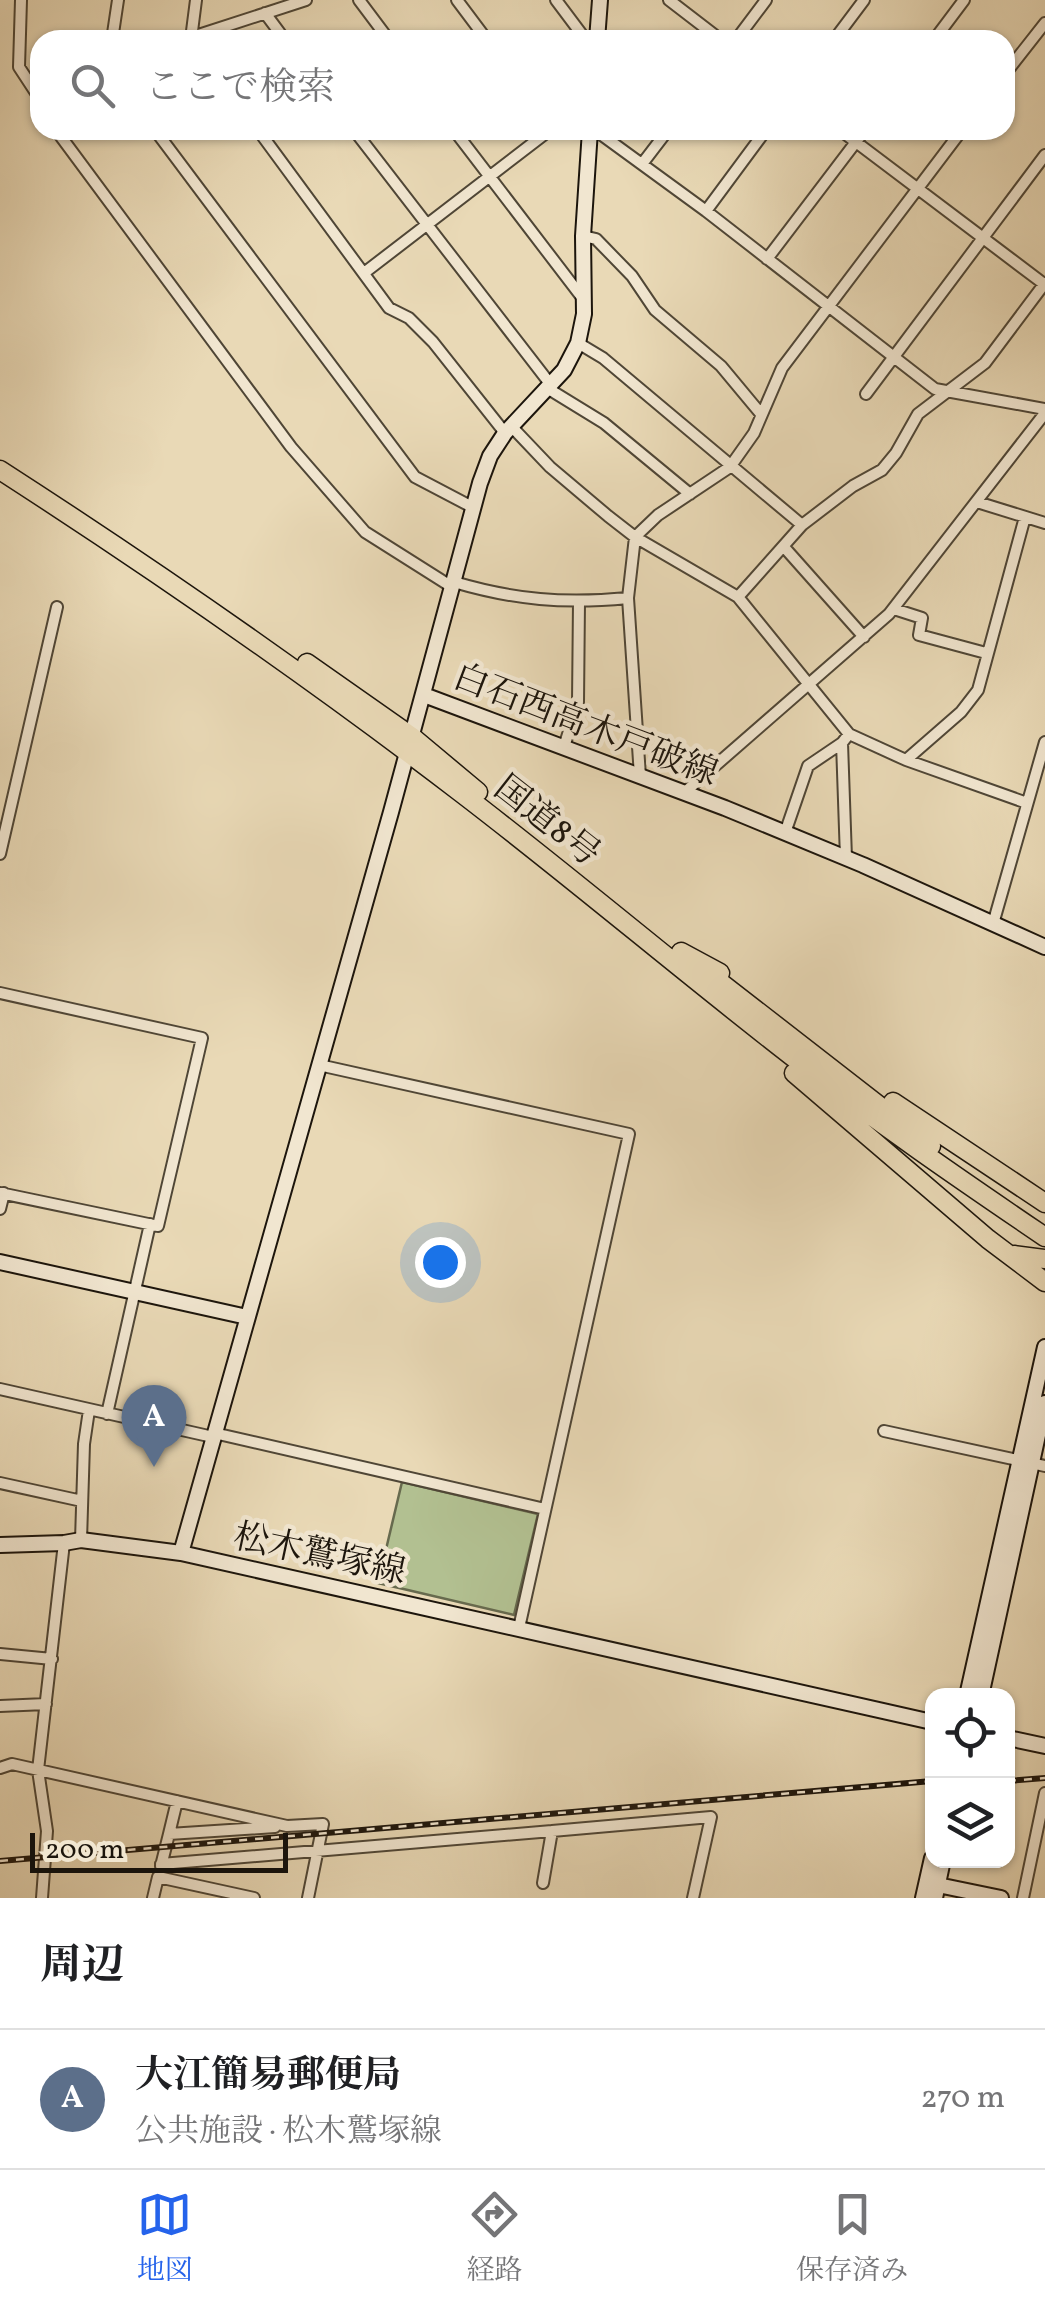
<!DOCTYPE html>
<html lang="ja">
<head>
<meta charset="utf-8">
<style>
	:root { --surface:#fff; --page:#f6f6f6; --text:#202124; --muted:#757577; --line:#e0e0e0; --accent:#2563eb }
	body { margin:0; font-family:Vollkorn,"Noto Serif JP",serif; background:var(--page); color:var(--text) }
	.controls { position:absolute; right:30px; bottom:30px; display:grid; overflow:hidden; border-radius:20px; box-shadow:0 2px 8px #0004 }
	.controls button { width:90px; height:90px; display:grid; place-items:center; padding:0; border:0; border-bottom:2px solid var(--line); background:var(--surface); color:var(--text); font:50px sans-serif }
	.scale { position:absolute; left:30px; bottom:25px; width:258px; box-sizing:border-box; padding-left:10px; border:5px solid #1c150c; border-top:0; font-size:28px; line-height:35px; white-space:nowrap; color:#1c150c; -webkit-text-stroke:8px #f1e6d0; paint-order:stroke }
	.you { position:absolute; left:440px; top:1262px; width:35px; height:35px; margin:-25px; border:8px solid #fff; border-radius:50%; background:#1a73e8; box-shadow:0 0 0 15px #1a73e833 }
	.badge { display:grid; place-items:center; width:65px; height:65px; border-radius:50%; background:var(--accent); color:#fff; font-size:32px; font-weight:700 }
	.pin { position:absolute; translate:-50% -82px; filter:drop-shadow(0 2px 5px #0008) }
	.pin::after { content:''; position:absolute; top:52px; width:35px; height:30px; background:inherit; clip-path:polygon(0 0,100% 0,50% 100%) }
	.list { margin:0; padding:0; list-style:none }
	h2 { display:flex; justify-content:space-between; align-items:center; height:130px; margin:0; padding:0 40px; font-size:42px }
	h2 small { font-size:32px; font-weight:400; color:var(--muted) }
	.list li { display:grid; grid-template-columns:65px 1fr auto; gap:30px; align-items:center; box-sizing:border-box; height:140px; padding:0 40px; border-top:2px solid var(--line) }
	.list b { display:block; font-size:38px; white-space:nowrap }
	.list p { margin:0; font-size:32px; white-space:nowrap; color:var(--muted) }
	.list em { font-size:32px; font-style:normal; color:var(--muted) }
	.icon { flex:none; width:55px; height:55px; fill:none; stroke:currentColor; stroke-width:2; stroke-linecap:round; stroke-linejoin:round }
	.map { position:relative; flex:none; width:1045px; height:1898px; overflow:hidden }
	.search { position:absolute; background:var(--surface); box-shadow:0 2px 8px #0004; left:30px; right:30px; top:30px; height:110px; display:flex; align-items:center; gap:25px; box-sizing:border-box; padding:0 35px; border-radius:30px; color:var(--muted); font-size:38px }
	.sheet { height:270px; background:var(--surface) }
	nav { display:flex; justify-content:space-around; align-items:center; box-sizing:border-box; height:140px; border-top:2px solid var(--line); background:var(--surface); font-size:28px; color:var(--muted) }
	nav a { display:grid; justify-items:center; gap:5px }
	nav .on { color:var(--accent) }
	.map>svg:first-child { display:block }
</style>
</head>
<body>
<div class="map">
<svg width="1045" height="1898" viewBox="0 0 1045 1898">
	<rect width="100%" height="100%" fill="#e9d9b6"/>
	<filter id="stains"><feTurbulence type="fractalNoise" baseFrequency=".002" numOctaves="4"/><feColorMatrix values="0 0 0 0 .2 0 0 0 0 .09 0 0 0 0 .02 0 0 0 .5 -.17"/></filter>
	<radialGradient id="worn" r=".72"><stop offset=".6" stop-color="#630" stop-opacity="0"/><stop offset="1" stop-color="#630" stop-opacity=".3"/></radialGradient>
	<path fill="#b2c091" stroke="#676a4e" stroke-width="2.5" d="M402,1482L538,1514L514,1615L378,1583Z"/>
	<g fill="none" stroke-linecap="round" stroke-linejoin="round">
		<defs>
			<path id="street" d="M21,0L19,67L40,99
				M359,0L389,40
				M457,0L487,40
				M556,0L586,40
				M669,0L721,40
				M265,13L285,40
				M191,39L196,0
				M112,40L118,0
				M183,40L306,0
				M736,40L766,0
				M834,40L864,0
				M934,40L964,0
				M1005,74L1045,23
				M56,130L291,447L365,532L452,587
				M155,130L415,477L474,508
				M258,130L389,308L409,318L433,342L505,433
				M354,130L551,385
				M454,130L584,300
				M595,130L706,211L935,389L1045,409
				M840,130L1044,284
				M642,164L668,130
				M706,211L766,130
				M583,236L596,239L632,276L655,310L721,366L761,414
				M767,259L865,130
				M364,273L550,130
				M578,343L603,358L802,525
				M547,388L604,423L690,494
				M866,394L1045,155
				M511,426L550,467L608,516L635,537L738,597L849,734L906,760L1027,803
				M977,502L1045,523
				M784,547L864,637
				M454,582C515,600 564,604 628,598
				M738,597L802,525L853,486L882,470L896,453L918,414L985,363L1045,283
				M894,609L922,618L919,635L986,653
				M842,743L846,858
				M564,747L578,702L579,602
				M906,760L961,712L978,690L1025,517
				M640,776L628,598L635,537L658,515L730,467L754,433L782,368L962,130
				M685,792L889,614L1045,413
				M785,833L808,766L842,743L849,734
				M0,854L57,607
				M993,924L1045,742
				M0,993L202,1038L158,1226L0,1193
				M319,1065L629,1134L519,1628
				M0,1209L4,1193
				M0,1389L213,1437
				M107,1414L150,1224
				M884,1431L1045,1466
				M214,1433L545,1509
				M0,1483L82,1501
				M81,1540L84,1444L89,1410
				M0,1654L52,1659
				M0,1706L46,1704
				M0,1768L12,1764L287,1826L323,1824L308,1898
				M177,1801L169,1834L275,1827
				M161,1864L552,1831
				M161,1866L169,1834
				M543,1883L552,1831L711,1817L693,1898
				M42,1898L47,1831L38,1770L64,1543
				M153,1898L158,1877L254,1898
				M1023,1898L1045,1793"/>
			<path id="secondary" d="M597,40L600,0
				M424,695L725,808L863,865L1045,947
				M0,1262L247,1317
				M0,1545L64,1543L81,1540L181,1553L932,1722
				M181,1553L391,812L480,483L490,456L505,433L564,370L578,343L584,314L583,236L590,130
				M967,1696L1045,1347
				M981,1696L1045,1403
				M1008,1738L1045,1746
				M938,1885L1001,1898
				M923,1898L932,1858
				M935,1898L943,1860"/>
			<path id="highway" d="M0,470C158,572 311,678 460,792C574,879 684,973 798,1061C878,1123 961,1180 1045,1237
				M307,663L411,736L478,792
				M681,952L720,973
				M707,972L931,1146
				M794,1073L988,1239L1045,1282
				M893,1102L1045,1203
				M1014,1255L1045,1259"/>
		</defs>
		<use href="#street" stroke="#4f4636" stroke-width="14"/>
		<use href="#secondary" stroke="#1c150c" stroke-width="18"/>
		<use href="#highway" stroke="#1c150c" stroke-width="21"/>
		<use href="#street" stroke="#f1e6d0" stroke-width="10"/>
		<use href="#secondary" stroke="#f1e6d0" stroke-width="14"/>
		<use href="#highway" stroke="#e9d9b6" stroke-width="18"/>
		<defs>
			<path id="rail" d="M1008,1781L1045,1778
				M0,1861L932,1781"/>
		</defs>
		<use href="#rail" stroke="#1c150c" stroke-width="6"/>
		<use href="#rail" stroke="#f1e6d0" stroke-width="2.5" stroke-dasharray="8" stroke-linecap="butt"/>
	</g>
	<g text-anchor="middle" stroke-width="9" stroke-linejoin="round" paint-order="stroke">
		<g font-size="35" fill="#1c150c" stroke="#f1e6d0">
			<text transform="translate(586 724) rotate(21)" y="12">白石西高木戸破線</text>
			<text transform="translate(548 820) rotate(38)" y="12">国道8号</text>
			<text transform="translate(320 1553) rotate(12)" y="12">松木鷲塚線</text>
		</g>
	</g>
	<rect width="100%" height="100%" filter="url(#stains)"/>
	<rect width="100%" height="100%" fill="url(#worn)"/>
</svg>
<div class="controls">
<button><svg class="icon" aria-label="locate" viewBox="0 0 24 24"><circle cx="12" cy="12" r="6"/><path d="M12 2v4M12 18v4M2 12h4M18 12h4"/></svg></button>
<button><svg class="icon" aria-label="layers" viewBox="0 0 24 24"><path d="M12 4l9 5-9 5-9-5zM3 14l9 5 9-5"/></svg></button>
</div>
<div class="scale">200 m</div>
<div class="you"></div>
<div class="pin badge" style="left:154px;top:1467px;background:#5c6f8a">A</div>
<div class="search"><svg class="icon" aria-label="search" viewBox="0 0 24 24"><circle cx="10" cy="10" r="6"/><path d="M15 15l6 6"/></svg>ここで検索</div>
</div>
<section class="sheet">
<h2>周辺<small></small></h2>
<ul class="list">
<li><span class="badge" style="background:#5c6f8a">A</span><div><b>大江簡易郵便局</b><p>公共施設 · 松木鷲塚線</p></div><em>270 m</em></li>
</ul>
</section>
<nav>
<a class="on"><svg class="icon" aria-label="map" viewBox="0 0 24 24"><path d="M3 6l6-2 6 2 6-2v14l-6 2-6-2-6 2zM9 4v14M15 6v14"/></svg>地図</a>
<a><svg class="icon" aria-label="directions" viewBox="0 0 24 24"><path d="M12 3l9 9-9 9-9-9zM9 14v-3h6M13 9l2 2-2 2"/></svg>経路</a>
<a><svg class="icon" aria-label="saved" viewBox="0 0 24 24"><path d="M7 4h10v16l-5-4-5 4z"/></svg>保存済み</a>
</nav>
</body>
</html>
